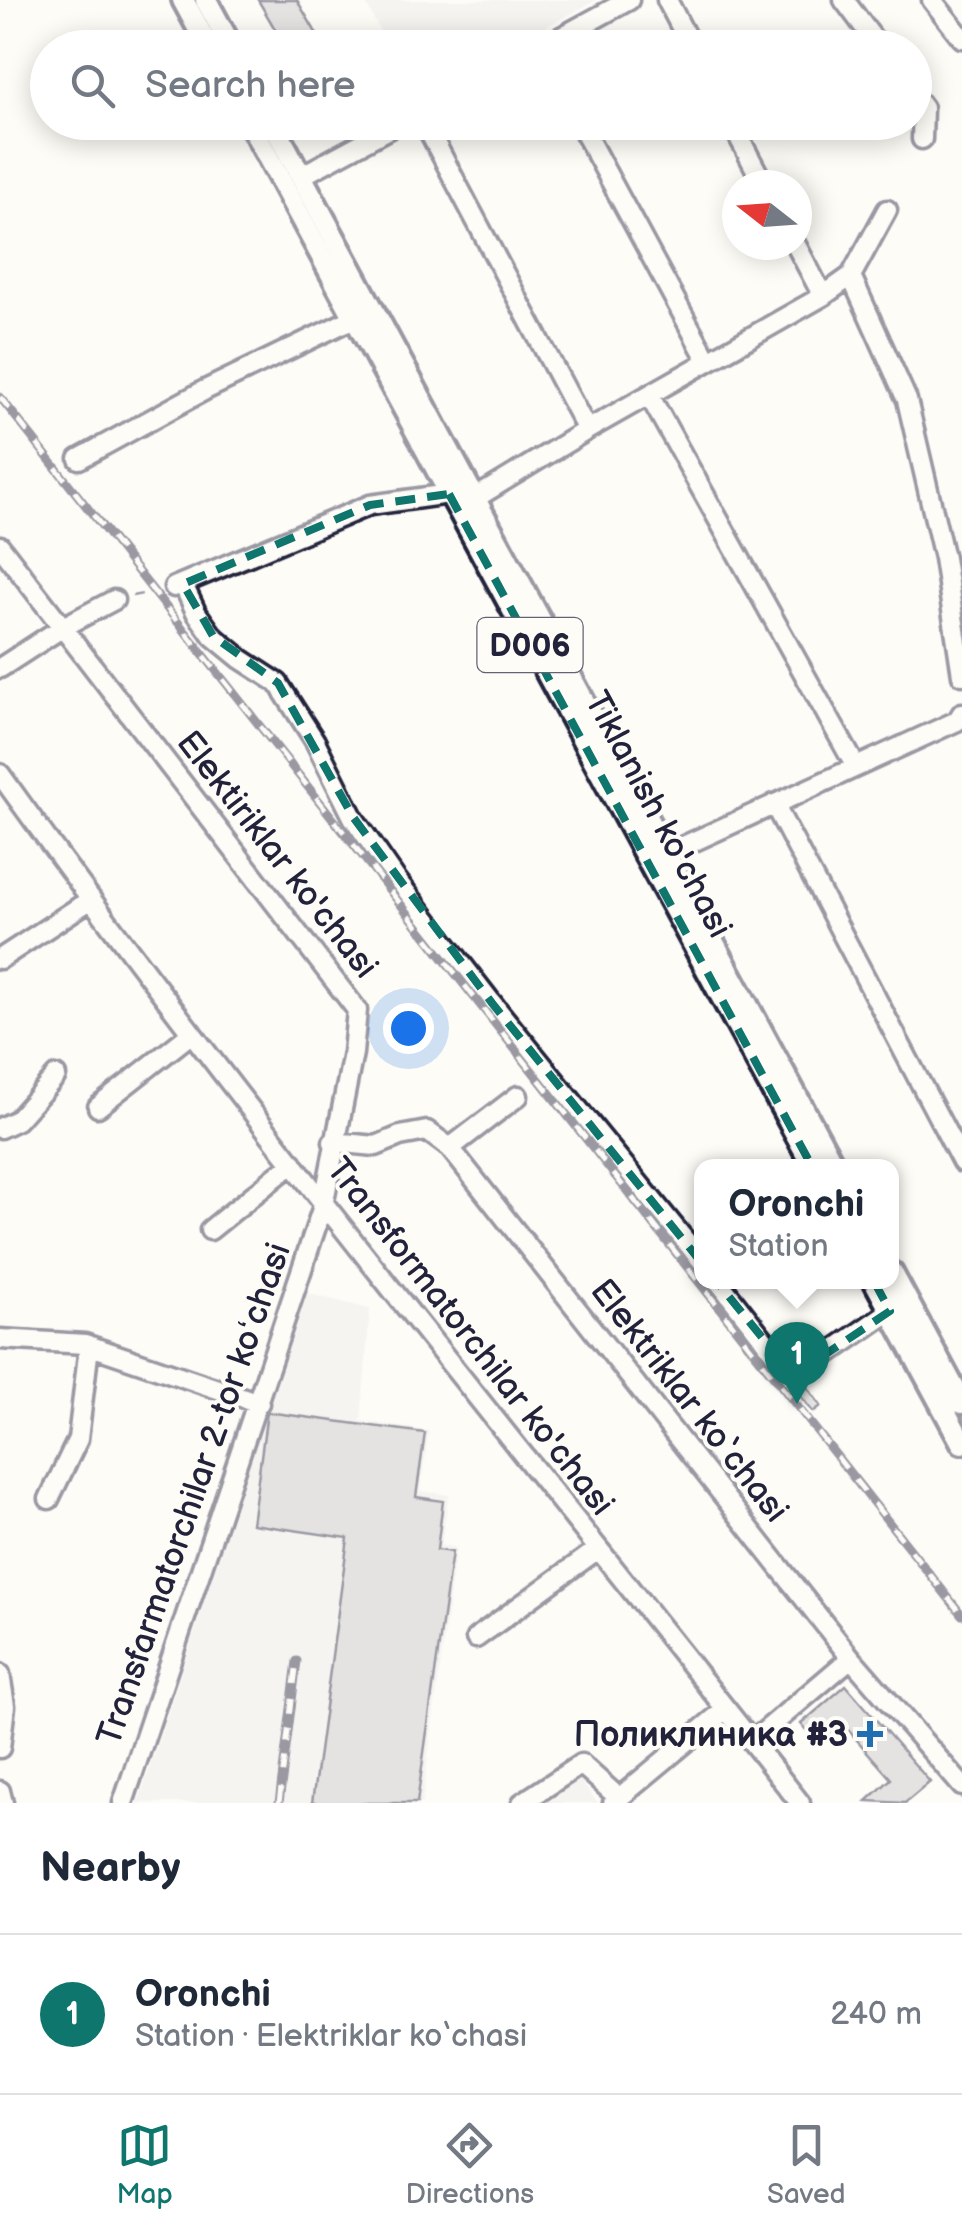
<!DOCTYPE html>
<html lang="en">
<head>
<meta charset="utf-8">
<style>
	:root { --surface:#fff; --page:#f2f2f3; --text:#1f2937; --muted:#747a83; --line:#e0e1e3; --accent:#0f766e }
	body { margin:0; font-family:"Balsamiq Sans",sans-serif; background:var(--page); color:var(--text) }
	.compass { position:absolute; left:722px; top:170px; width:90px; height:90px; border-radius:50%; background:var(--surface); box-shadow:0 5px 25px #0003; rotate:287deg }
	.you { position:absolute; left:408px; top:1028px; width:35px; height:35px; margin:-25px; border:8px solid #fff; border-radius:50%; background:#1a73e8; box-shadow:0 0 0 15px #1a73e833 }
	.badge { display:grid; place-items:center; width:65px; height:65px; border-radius:50%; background:var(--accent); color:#fff; font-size:32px; font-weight:700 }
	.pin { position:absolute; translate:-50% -82px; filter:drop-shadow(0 2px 5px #0008) }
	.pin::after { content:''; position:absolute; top:52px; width:35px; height:30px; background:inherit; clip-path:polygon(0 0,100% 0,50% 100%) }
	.popup { position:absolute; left:694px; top:1159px; width:205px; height:130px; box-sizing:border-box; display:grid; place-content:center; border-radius:20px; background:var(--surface); filter:drop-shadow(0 2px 8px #0005); font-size:32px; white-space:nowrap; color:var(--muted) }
	.popup b { font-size:38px; color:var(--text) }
	.popup::after { content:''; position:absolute; left:50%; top:100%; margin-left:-20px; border:20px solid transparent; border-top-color:var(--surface) }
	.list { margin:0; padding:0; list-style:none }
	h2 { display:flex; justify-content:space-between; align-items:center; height:130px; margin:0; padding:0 40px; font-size:42px }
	h2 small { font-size:32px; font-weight:400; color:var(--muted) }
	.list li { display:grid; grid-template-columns:65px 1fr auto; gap:30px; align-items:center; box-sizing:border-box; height:160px; padding:0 40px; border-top:2px solid var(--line) }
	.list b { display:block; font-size:38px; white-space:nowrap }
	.list p { margin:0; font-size:32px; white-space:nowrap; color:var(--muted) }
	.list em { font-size:32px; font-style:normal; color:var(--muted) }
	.icon { flex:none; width:55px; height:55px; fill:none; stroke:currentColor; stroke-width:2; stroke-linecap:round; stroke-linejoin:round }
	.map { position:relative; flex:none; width:962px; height:1803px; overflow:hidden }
	.search { position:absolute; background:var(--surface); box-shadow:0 5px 25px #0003; left:30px; right:30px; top:30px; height:110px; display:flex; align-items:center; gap:25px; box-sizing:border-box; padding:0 35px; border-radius:55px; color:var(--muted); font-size:38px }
	.sheet { height:290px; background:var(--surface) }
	nav { display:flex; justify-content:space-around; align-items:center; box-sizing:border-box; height:140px; border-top:2px solid var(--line); background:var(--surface); font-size:28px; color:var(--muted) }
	nav a { display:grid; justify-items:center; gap:5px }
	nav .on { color:var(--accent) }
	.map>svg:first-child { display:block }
</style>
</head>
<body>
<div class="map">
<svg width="962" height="1803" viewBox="0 0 962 1803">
	<rect width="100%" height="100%" fill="#fdfcf7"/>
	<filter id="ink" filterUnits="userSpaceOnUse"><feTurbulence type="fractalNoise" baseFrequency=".01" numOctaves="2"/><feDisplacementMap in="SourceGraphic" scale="20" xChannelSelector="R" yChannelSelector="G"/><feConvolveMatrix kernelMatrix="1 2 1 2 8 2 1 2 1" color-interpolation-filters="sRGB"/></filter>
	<g filter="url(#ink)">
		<path fill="#ecece9" d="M364,0H597L507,47L389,48Z
			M306,1293L370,1309L361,1421L429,1431L420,1491L449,1495L441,1545L456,1548L422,1803H138Z
			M576,1775L598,1803H538Z"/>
		<path fill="#c6c6c8" stroke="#22223b" stroke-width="2.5" d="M258,0H297L325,48H286Z
			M800,1377L821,1406L813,1412L791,1384Z
			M267,1412L425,1433L416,1497L443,1501L437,1550L452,1552L417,1803H312L348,1538L252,1524Z
			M846,1685L930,1782L905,1803L867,1801L891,1779L842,1723L818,1744L801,1724Z"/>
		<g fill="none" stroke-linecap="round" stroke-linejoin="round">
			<defs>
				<path id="minor" d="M667,0L692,48
					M844,0L880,48
					M932,0L962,38
					M541,48L629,0
					M914,96L923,108L922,139
					M424,122L587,430
					M579,122L708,361
					M731,122L764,185
					M301,176L401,122
					M796,245L823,296
					M851,276L907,400L944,558L962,675
					M649,395L856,767
					M79,459L205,390L354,318
					M474,499L587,430L823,296L851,276L887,210
					M0,546L357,1010L353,1053L323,1206L123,1803
					M183,584L196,612L213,636L241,659L278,683L315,741L353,817L396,879L492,1003L702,1261
					M174,587L370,505L449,494
					M0,668L63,627L114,600
					M0,774C253,1128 532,1461 800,1803
					M774,804L962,1162
					M666,854L957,721L962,713
					M0,959L90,900
					M98,1107L192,1033
					M0,1128L17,1120L56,1076
					M333,1142L376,1146L400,1136L427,1131L450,1148L851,1658L962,1786
					M450,1148L518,1096
					M210,1230L293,1163
					M719,1282L785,1366L800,1369L815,1363L890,1311
					M0,1339L85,1344L259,1403
					M49,1499L78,1439L89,1346
					M476,1638L598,1549
					M0,1674L5,1706L0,1748
					M752,1742L851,1658
					M0,1791L3,1803
					M522,1803L581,1764L619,1798
					M613,1803L726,1709"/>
				<path id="major" d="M183,0L209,48
					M206,0L232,48
					M249,122L813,1166
					M272,122L834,1166
					M892,1273L962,1403
					M875,1282L962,1443"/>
			</defs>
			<use href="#minor" stroke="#22223b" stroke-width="25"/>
			<use href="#major" stroke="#22223b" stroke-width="28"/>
			<path stroke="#22223b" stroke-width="2.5" stroke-dasharray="10 8" stroke-linecap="butt" d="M132,596L158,591"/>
			<use href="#minor" stroke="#fdfcf7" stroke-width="18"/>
			<use href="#major" stroke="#fdfcf7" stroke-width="20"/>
			<defs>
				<path id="rail" d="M0,397L962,1615
					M279,1803L297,1661"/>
			</defs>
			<use href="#rail" stroke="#22223b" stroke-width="9"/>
			<use href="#rail" stroke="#fdfcf7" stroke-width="5" stroke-dasharray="15" stroke-linecap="butt"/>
		</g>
	</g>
	<path d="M0 0H962V1803H0ZM449,494L890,1311L805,1368L785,1366L492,1003L353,817L278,683L213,636L183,584L370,505Z" fill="#fdfcf7" fill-opacity=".55" fill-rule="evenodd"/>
	<path fill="none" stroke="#0f766e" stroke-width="8" stroke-dasharray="20 12" stroke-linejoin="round" d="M449,494L890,1311L805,1368L785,1366L492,1003L353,817L278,683L213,636L183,584L370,505Z"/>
	<path fill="#1f6fb2" stroke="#fdfcf7" stroke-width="4" d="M865 1719h10v10h10v10h-10v10h-10v-10h-10v-10h10z"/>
	<g text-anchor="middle" stroke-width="8" stroke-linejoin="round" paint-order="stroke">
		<rect fill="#fdfcf7" stroke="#646373" stroke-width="2.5" x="477.5" y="618" width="105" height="54" rx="8"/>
		<g font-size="32" font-weight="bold" fill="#22223b">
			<text x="530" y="656">D006</text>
		</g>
		<g font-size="35" fill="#22223b" stroke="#fdfcf7">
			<text transform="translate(659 814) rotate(62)" y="12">Tiklanish ko'chasi</text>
			<text transform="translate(278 854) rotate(52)" y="12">Elektiriklar ko'chasi</text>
			<text transform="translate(471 1336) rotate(52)" y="12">Transformatorchilar ko'chasi</text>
			<text transform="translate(690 1400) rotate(52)" y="12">Elektriklar ko‘chasi</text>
			<text transform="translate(193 1494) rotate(-71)" y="12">Transfarmatorchilar 2-tor koʻchasi</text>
		</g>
		<g font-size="35" font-weight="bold" fill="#22223b" stroke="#fdfcf7" text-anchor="end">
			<text x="848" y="1746">Поликлиника #3</text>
		</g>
	</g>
</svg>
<svg class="compass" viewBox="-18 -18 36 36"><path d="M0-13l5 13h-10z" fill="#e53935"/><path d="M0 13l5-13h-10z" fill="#747a83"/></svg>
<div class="you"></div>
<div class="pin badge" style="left:797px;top:1404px">1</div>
<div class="popup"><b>Oronchi</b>Station</div>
<div class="search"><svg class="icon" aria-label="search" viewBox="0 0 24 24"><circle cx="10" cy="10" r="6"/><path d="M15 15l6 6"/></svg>Search here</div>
</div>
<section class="sheet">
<h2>Nearby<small></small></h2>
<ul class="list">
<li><span class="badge">1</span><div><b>Oronchi</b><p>Station · Elektriklar ko‘chasi</p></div><em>240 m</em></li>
</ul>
</section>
<nav>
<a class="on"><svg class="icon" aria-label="map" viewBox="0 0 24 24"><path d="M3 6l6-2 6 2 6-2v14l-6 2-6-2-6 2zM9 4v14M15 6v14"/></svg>Map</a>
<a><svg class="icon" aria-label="directions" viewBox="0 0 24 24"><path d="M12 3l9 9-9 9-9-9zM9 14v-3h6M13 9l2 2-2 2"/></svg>Directions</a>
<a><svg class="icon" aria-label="saved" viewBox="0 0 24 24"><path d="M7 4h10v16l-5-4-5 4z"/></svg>Saved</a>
</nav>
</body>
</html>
